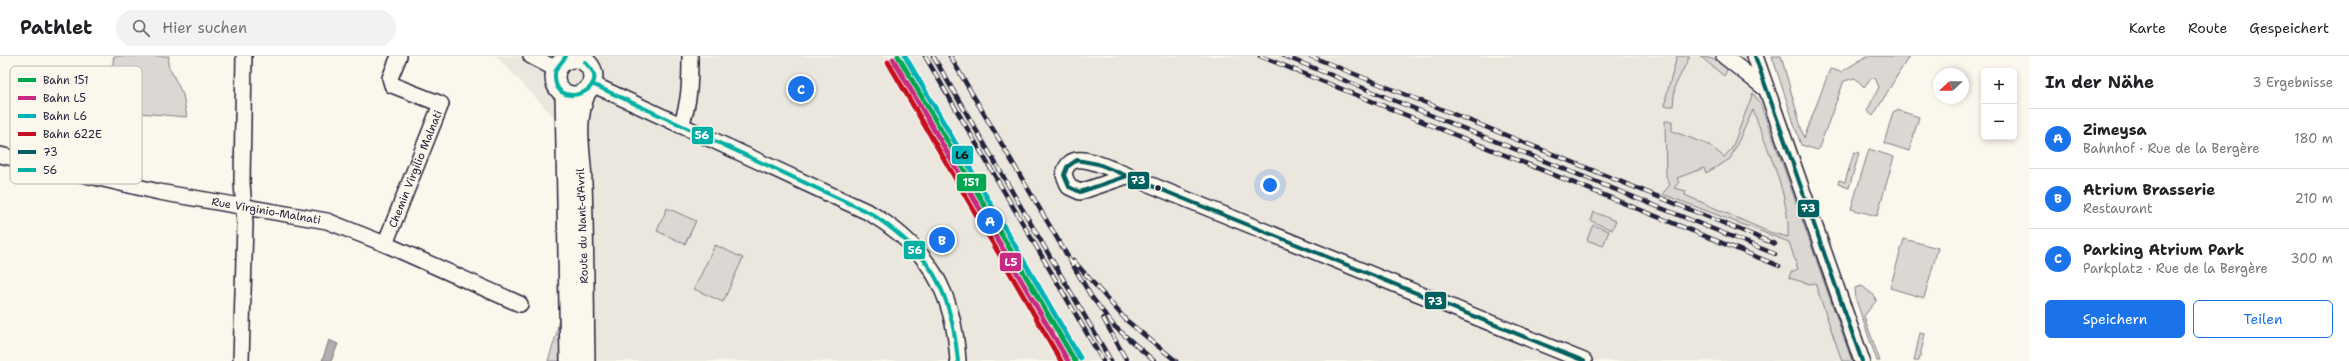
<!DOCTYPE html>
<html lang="de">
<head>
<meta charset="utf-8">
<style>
	:root { --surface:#fff; --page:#f2f2f2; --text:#202124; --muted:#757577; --line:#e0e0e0; --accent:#1a73e8 }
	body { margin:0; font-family:"Shantell Sans",sans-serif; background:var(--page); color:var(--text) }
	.controls { position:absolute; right:12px; top:12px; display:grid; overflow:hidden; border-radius:6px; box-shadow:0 2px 6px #0003 }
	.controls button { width:36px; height:36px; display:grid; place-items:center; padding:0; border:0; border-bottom:1px solid var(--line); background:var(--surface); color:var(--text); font:20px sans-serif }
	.compass { position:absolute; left:1933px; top:12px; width:36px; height:36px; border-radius:50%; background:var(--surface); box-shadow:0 2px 6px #0003; rotate:248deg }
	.you { position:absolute; left:1270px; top:129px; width:14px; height:14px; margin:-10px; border:3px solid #fff; border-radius:50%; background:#1a73e8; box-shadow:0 0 0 6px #1a73e833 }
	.badge { display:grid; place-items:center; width:26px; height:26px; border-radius:50%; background:var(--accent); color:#fff; font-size:13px; font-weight:700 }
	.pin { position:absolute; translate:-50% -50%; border:2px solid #fff; box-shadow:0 1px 4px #0006 }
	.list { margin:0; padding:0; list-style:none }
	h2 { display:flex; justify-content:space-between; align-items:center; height:52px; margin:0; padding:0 16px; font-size:17px }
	h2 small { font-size:13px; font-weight:400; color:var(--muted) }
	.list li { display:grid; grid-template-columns:26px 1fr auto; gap:12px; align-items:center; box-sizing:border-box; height:60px; padding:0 16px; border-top:1px solid var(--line) }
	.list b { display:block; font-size:15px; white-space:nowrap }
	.list p { margin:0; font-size:13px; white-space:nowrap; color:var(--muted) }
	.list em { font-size:13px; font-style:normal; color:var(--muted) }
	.actions { display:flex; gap:8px; padding:12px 16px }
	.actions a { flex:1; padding:9px 0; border:1px solid var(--accent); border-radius:6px; text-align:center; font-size:14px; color:var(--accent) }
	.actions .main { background:var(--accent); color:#fff }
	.icon { flex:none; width:22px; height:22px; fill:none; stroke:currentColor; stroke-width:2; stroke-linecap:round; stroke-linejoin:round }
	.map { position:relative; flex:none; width:2029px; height:305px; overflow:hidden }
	header { display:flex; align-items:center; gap:24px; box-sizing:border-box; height:56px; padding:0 20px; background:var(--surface); border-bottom:1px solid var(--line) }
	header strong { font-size:19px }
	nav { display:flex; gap:22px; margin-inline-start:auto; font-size:14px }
	.search { width:280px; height:36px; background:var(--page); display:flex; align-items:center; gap:10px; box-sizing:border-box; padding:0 14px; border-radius:22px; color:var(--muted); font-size:15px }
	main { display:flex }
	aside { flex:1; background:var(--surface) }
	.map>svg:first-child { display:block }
</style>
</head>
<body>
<header>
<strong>Pathlet</strong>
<div class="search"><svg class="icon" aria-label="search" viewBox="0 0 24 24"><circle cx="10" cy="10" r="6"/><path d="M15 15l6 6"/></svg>Hier suchen</div>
<nav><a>Karte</a><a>Route</a><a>Gespeichert</a></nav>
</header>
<main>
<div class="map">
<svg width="2029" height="305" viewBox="0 0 2029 305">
	<rect width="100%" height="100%" fill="#fbf7ec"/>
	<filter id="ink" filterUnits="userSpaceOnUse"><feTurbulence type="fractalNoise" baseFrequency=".025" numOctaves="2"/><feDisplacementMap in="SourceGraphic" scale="8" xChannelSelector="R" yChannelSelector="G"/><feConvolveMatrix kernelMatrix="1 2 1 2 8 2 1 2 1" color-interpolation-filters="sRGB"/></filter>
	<g filter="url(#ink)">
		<path fill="#ebe7df" d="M496,0H1762L1870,305H560L556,63Z"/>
		<path fill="#dbd8d3" stroke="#7e7d87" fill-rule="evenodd" d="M114,0H169L168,9L183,39L187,61L105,54Z
			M1677,0H1690L1675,30L1673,50H1665L1666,41Z
			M1700,0L1719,5L1728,12L1724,20Z
			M1772,0H1781L1804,82L1830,13L1841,16L1867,0H1909L1873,60L1867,55L1879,31L1875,22H1871L1864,31L1855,22L1844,25L1818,94L1801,89Z
			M1753,37L1760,47L1776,90L1852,305H1842L1815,227L1810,228L1789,222L1791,216L1798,213L1789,186L1662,138L1670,129L1666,120L1665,65H1672V75L1709,89L1724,101L1732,92ZM1753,54C1766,90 1791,143 1788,181L1769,176L1685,139L1686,135L1674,132L1679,126L1677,122L1704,112L1706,117L1730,103Z
			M1897,54L1919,61L1909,95L1884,87L1893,56Z
			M1869,93L1894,101L1877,160L1851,153Z
			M1854,96L1859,97L1849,132L1838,128L1839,124L1845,126Z
			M667,152L696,165L685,188L657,175Z
			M1594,156L1616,165L1612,174L1591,165Z
			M1593,169L1609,175L1603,190L1587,184Z
			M1904,183L1938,192L1924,242L1890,232Z
			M715,189L743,202L723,246L694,233Z
			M1862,230L1875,240L1876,245L1864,260L1880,305H1877L1856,244L1855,232Z
			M559,262L560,305H548L556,280Z
			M1920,277L1925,278L1919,305H1914Z"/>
		<path fill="#b1aeb0" stroke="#787681" d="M329,284L338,288L331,305H322Z"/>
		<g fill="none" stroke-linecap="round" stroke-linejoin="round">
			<defs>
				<g id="minor">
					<path d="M531,0L556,13"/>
					<path d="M1724,0L1766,33"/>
					<path d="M1755,0L1862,305"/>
					<path d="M592,28L870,157C929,192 954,237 958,305"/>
					<path d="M681,69C690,46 690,25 690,0"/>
					<path id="s1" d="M0,99L159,136L327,165L385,188L520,248"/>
					<path d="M1127,120L1080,136L1069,131L1064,119C1068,93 1096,107 1112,113L1584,305"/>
					<path id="s2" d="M385,188L441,48L392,29L390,22L399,0"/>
					<path d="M241,305L245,168L242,126L244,0"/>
				</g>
				<path id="major" d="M555 21a19 19 0 1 1 38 0a19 19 0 1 1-38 0Z
					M565,38L570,305
					M585,305C584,245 584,186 582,126C581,94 573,67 586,36"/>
			</defs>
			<use href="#minor" stroke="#22223b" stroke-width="18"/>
			<use href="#major" stroke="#22223b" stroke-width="22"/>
			<use href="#minor" stroke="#fbf7ec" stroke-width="15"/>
			<use href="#major" stroke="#fbf7ec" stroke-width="19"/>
			<defs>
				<path id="rail" d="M925,0L1103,305
					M933,0L1111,305
					M950,0L1091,240L1114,270L1154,305
					M1260,0L1779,210
					M1284,0L1775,198
					M1310,0L1775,188
					M1073,204L1126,264L1176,305
					M1103,262L1127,305"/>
			</defs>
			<use href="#rail" stroke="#22223b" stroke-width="4.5"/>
			<use href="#rail" stroke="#fbf7ec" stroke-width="3" stroke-dasharray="9" stroke-linecap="butt"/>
			<defs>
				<path id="bus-1" d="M1755,0L1862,305
					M1127,120L1080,136L1069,131L1064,119L1067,111L1077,104L1098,108L1584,305"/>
				<path id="bus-2" d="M566,0C563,6 555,11 555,18C553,54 603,37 593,16C591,12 587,9 585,6
					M592,28L870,157C931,197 951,233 958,305"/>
			</defs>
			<use href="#bus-1" stroke="#fbf7ec" stroke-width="7"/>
			<use href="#bus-2" stroke="#fbf7ec" stroke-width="7"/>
			<use href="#bus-1" stroke="#005f61" stroke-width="4"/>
			<use href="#bus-2" stroke="#00b0a4" stroke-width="4"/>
			<defs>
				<path id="rail-1" d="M898,0L1075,305"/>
				<path id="rail-2" d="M893,3L1068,305"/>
				<path id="rail-3" d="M905,0L1080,302"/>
				<path id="rail-4" d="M888,6L1061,305"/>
			</defs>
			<use href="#rail-1" stroke="#fbf7ec" stroke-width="8"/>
			<use href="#rail-2" stroke="#fbf7ec" stroke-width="8"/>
			<use href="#rail-3" stroke="#fbf7ec" stroke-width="8"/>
			<use href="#rail-4" stroke="#fbf7ec" stroke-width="8"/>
			<use href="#rail-1" stroke="#00a651" stroke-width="5"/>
			<use href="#rail-2" stroke="#c72a80" stroke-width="5"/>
			<use href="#rail-3" stroke="#00b3b9" stroke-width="5"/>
			<use href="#rail-4" stroke="#c50e1f" stroke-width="5"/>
		</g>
	</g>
	<circle fill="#22223b" stroke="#fbf7ec" stroke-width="1.5" cx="1158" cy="132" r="3.5"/>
	<g text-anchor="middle" stroke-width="3.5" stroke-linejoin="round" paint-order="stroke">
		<g font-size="11" fill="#22223b" stroke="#fbf7ec">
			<text dy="4" stroke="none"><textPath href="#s2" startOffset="81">Chemin Virgilio Malnati</textPath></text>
			<text dy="4" stroke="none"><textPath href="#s1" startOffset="272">Rue Virginio-Malnati</textPath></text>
			<text transform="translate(582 170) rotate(-92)" y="4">Route du Nant-d'Avril</text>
		</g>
	</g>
	<rect x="10" y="10" width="132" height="118" rx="6" fill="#fbf7ec" stroke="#bab7b7" stroke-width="1"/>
	<rect x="18" y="22" width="18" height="4" fill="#00a651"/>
	<rect x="18" y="40" width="18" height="4" fill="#c72a80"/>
	<rect x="18" y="58" width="18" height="4" fill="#00b3b9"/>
	<rect x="18" y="76" width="18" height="4" fill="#c50e1f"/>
	<rect x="18" y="94" width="18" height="4" fill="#005f61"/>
	<rect x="18" y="112" width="18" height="4" fill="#00b0a4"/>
	<g font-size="11" fill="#22223b">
		<text x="43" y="28">Bahn 151</text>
		<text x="43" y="46">Bahn L5</text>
		<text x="43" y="64">Bahn L6</text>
		<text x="43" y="82">Bahn 622E</text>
		<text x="43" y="100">73</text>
		<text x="43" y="118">56</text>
	</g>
	<g stroke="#fbf7ec" stroke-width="1.5">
		<rect x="691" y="70" width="23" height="19" rx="4" fill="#00b0a4"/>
		<rect x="951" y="89" width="23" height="20" rx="4" fill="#00b3b9"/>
		<rect x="1127" y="115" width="23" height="19" rx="4" fill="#005f61"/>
		<rect x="956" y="117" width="31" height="19" rx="4" fill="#00a651"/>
		<rect x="1797" y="143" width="23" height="19" rx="4" fill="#005f61"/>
		<rect x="903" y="184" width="23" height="20" rx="4" fill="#00b0a4"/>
		<rect x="999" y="196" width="23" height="20" rx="4" fill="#c72a80"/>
		<rect x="1424" y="235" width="23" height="19" rx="4" fill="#005f61"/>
	</g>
	<g font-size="11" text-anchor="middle" font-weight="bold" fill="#fff">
		<text x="702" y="83">56</text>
		<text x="1138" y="128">73</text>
		<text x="971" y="130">151</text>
		<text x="1808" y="156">73</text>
		<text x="915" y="198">56</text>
		<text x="1011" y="210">L5</text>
		<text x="1435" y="249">73</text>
	</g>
	<g font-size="11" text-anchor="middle" font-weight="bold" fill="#111">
		<text x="962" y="103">L6</text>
	</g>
</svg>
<div class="controls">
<button>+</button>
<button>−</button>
</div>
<svg class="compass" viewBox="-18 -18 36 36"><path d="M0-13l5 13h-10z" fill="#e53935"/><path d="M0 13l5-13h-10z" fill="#757577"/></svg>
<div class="you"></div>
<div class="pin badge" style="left:990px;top:165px">A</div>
<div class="pin badge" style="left:942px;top:184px">B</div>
<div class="pin badge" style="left:801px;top:33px">C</div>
</div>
<aside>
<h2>In der Nähe<small>3 Ergebnisse</small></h2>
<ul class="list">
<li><span class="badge">A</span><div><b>Zimeysa</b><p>Bahnhof · Rue de la Bergère</p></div><em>180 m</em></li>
<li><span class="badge">B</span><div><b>Atrium Brasserie</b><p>Restaurant</p></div><em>210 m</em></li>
<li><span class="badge">C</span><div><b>Parking Atrium Park</b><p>Parkplatz · Rue de la Bergère</p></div><em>300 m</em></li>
</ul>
<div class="actions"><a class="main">Speichern</a><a>Teilen</a></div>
</aside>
</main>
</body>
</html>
